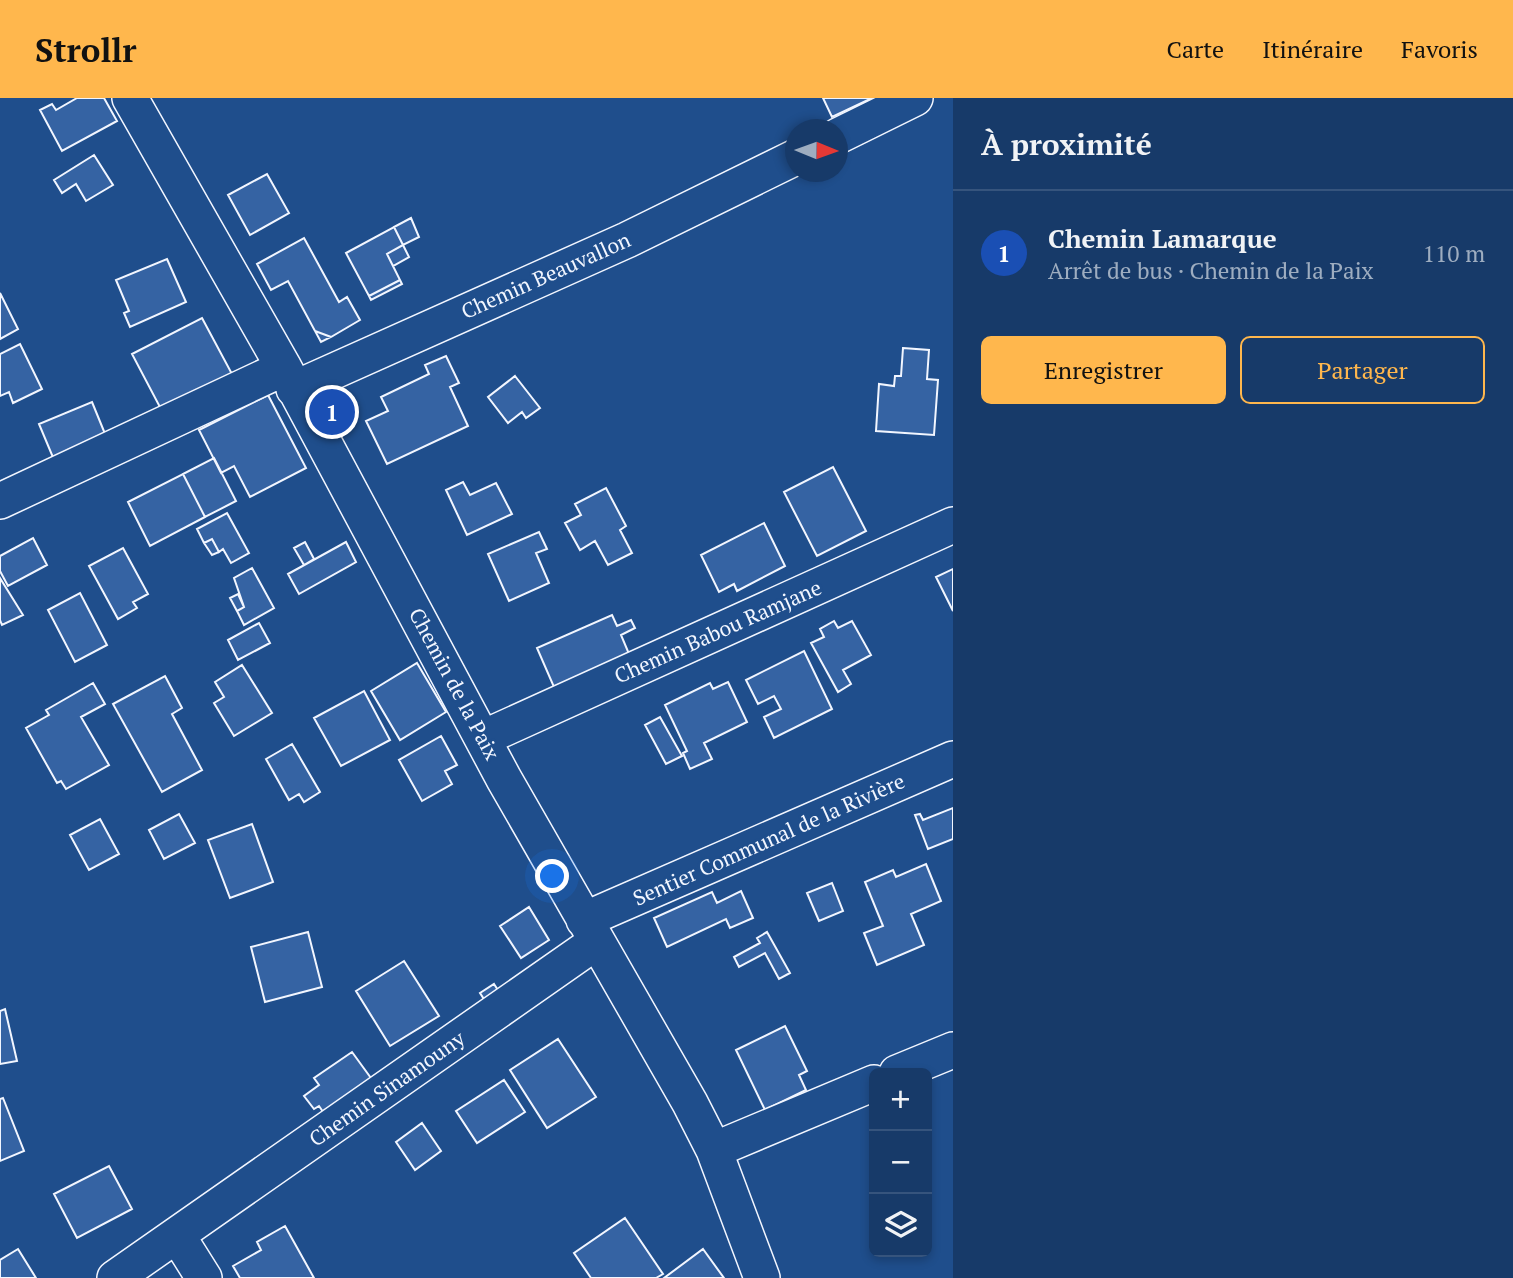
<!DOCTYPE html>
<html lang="fr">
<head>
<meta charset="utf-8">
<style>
	:root { --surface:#173a69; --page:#20416f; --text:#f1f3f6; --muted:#9eadc0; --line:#36547d; --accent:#ffb74d }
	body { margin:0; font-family:"PT Serif",serif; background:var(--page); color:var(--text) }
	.controls { position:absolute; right:21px; bottom:21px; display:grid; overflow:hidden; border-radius:10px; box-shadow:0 4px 10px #0003 }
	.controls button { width:63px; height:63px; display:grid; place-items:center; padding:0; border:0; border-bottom:2px solid var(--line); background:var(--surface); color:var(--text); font:35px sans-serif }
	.compass { position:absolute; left:785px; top:21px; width:63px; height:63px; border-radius:50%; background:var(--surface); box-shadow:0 4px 10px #0003; rotate:91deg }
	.you { position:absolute; left:553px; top:779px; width:24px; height:24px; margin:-18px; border:5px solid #fff; border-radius:50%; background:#1a73e8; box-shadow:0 0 0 10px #1a73e833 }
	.badge { display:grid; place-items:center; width:46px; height:46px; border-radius:50%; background:var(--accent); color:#fff; font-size:23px; font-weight:700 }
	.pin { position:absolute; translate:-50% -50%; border:4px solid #fff; box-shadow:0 2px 7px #0006 }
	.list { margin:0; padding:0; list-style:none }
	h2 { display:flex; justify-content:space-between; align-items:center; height:91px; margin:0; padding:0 28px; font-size:30px }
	h2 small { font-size:23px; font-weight:400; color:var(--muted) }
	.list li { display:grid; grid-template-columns:46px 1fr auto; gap:21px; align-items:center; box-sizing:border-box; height:126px; padding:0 28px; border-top:2px solid var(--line) }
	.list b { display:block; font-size:26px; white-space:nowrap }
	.list p { margin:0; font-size:23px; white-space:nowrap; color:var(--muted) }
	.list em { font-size:23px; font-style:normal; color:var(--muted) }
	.actions { display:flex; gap:14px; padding:21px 28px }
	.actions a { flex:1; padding:16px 0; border:2px solid var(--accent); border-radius:10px; text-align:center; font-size:24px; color:var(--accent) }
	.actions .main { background:var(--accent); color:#111 }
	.icon { flex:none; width:38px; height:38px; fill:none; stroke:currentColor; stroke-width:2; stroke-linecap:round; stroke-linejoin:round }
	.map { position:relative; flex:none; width:953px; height:1180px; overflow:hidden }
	header { display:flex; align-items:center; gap:42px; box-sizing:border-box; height:98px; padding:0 35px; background:var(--accent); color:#111 }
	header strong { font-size:33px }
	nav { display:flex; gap:38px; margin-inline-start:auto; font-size:24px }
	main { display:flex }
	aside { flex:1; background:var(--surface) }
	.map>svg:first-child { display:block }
</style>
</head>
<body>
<header>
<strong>Strollr</strong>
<nav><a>Carte</a><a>Itinéraire</a><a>Favoris</a></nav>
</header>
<main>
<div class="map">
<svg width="953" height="1180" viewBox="0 0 953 1180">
	<rect width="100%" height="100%" fill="#1f4e8c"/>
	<path fill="#3563a3" stroke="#f2f6ff" stroke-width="2" d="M77,0H104L117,23L62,53L40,12L52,6L56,12Z
		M823,0H872L832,19Z
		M94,57L113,87L86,103L76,86L62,95L54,82Z
		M267,76L289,115L250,137L228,97Z
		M411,120L419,139L403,147L394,129Z
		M394,129L403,147L387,156L400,182L369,198L346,155Z
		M304,140L339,204L347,199L360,222L331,239L315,233L288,183L271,192L257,166Z
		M403,147L409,159L393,168L387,156Z
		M167,161L186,204L130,229L124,215L129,213L116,182Z
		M400,182L402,186L371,202L369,198Z
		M0,195L18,231L0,241Z
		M202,220L232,276L162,313L132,256Z
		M315,233L331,239L321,244Z
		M20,246L42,291L13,305L9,294L0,298V256Z
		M903,250L929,252L927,281L938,282L934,337L876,333L879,286L894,288L895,278H901Z
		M446,258L459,285L450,289L468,328L387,366L366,323L388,313L381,299L429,276L425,267Z
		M515,278L540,310L526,320L522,314L508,325L488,299Z
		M268,297L306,370L250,399L234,368L221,375L199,332Z
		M92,304L110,348L57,369L39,326Z
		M214,360L236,403L205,419L183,376Z
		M833,369L866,433L817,458L784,394Z
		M183,376L205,419L150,448L128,404Z
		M463,384L470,397L496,385L512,416L467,437L446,392Z
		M606,390L626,428L620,432L632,455L608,467L595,443L580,452L565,425L581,417L575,406Z
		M227,415L249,455L231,465L223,451L219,454L212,441L204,445L197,431Z
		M764,425L785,468L737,493L734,486L719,494L701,457Z
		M539,434L547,451L536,455L549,485L509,503L488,456Z
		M33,440L47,467L8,488L0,473V458Z
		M212,441L219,454L212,457L204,445Z
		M305,444L314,461L304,467L294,450Z
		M346,444L356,464L299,496L288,476Z
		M123,450L148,496L133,504L137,510L118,521L89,468Z
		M252,470L274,510L244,527L237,513L244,509L234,480Z
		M953,471V513L936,479Z
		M0,480L23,517L2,527L0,522Z
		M80,495L107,547L75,564L48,512Z
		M238,496L244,509L237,513L230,500Z
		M612,517L617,528L631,522L635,530L621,537L632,563L557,596L537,550Z
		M834,523L838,530L852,523L871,557L843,572L851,586L838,594L811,545L824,539L820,531Z
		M259,525L270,545L238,562L228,542Z
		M804,553L832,611L774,640L764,619L781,611L774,598L758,606L746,582Z
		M417,565L446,614L400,642L371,593Z
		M242,567L272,615L234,638L214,605L224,599L215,584Z
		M165,578L182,610L172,616L202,672L162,694L113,606Z
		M728,584L747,624L704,645L712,661L690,671L683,655L687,653L665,607L710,585L713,591Z
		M93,585L105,606L81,619L109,667L66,691L61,683L57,685L26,630L49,617L46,612Z
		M364,593L390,642L341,668L314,620Z
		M660,619L682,658L666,666L645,627Z
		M441,638L457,667L445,673L452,686L422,703L399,662Z
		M292,646L320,694L304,704L299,696L289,702L266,661Z
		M953,710V741L928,751L915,717L920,716L923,722Z
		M179,716L195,745L164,761L149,732Z
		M100,721L119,756L89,772L70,737Z
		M252,726L273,784L230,800L208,742Z
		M926,766L941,803L911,816L924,847L877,867L864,835L883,828L865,784L893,772L896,779Z
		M832,785L843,813L819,823L807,795Z
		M741,793L753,820L730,830L726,821L667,849L654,820L712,794L717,805Z
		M529,809L549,842L521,860L500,828Z
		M308,834L322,889L265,904L251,849Z
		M767,834L790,875L779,881L765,855L739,869L734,859L760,845L757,840Z
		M404,863L439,918L390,948L356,893Z
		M494,886L505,903L491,912L480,895Z
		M5,911L17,963L0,966V913Z
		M785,928L807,973L799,977L806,992L765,1012L736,952Z
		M558,941L596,999L547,1030L510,972Z
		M352,954L376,987L328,1021L319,1008L314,1011L304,998L319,987L314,980Z
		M504,982L525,1014L477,1045L456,1013Z
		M3,1000L24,1053L0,1063V1001Z
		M422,1025L441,1053L415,1072L396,1044Z
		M109,1068L132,1111L77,1140L54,1096Z
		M625,1120L663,1176L656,1180H591L574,1155Z
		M285,1128L314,1180H240L233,1168L261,1152L257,1144Z
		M18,1151L36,1180H0V1162Z
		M703,1151L724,1180H664Z"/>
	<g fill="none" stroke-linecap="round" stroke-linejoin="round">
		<defs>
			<path id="minor" d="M130,0L284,270L504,681L690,1005L714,1052L762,1180
				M838,38L915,0
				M294,291L627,142L796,59
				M0,403L284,270
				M483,640L953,427
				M584,822L953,661
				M897,975L953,952
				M714,1052L874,985
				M177,1137L204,1180
				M115,1180L596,844"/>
		</defs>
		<use href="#minor" stroke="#f2f6ff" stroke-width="38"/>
		<use href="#minor" stroke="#1f4e8c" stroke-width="35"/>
	</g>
	<g text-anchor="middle" stroke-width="5" stroke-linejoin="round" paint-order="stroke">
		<g font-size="21" fill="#f2f6ff" stroke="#1f4e8c">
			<text transform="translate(546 178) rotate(-24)" y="7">Chemin Beauvallon</text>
			<text transform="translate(718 534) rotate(-24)" y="7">Chemin Babou Ramjane</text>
			<text transform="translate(454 586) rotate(62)" y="7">Chemin de la Paix</text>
			<text transform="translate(769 742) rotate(-24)" y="7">Sentier Communal de la Rivière</text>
			<text transform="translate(387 991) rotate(-35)" y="7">Chemin Sinamouny</text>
		</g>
	</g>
</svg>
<div class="controls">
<button>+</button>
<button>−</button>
<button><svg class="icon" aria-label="layers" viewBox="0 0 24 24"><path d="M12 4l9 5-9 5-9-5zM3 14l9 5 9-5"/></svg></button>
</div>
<svg class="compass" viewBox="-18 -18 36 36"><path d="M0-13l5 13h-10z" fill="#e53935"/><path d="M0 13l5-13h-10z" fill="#9eadc0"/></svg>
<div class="you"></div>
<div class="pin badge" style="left:332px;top:314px;background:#1a4fb4">1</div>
</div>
<aside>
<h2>À proximité<small></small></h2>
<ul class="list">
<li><span class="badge" style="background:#1a4fb4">1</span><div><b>Chemin Lamarque</b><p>Arrêt de bus · Chemin de la Paix</p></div><em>110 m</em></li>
</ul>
<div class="actions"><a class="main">Enregistrer</a><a>Partager</a></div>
</aside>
</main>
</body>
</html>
